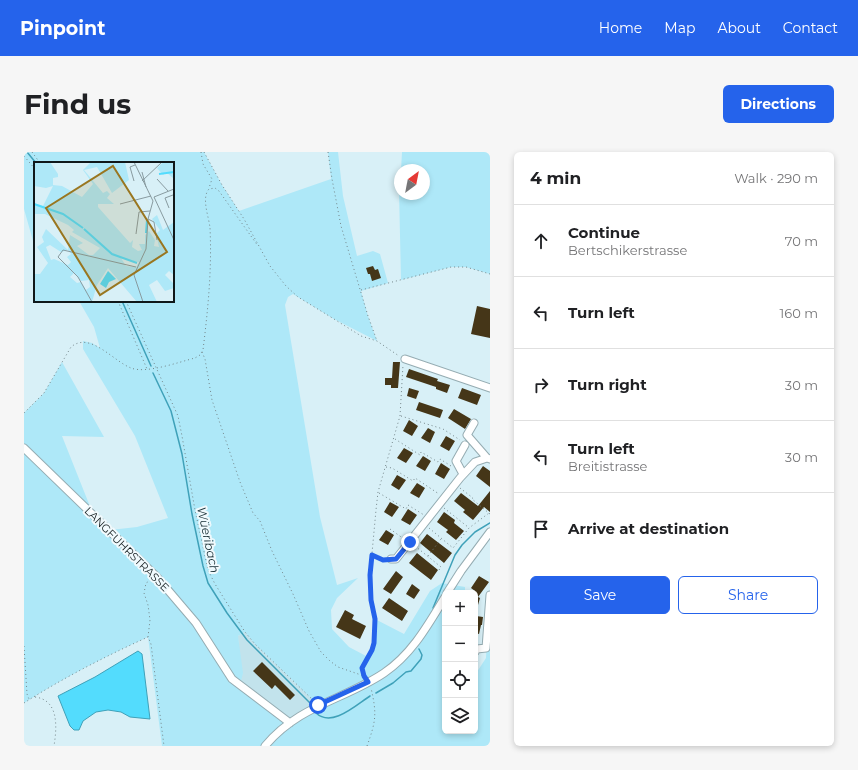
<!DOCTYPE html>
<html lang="en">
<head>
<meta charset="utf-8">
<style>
	:root { --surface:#fff; --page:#f6f6f6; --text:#202124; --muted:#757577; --line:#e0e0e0; --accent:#2563eb }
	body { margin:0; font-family:Montserrat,sans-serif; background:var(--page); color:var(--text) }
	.controls { position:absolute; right:12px; bottom:12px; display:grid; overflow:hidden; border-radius:6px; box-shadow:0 2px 6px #0003 }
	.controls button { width:36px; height:36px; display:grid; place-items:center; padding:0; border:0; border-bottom:1px solid var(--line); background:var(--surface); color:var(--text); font:20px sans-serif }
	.compass { position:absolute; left:370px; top:12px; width:36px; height:36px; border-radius:50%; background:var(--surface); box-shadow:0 2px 6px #0003; rotate:32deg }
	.stop { position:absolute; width:12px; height:12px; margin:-9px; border:3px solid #2563eb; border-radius:50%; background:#fff }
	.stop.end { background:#2563eb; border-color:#fff; box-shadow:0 1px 4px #0008 }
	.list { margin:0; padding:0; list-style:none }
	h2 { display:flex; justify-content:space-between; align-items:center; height:52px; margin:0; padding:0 16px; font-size:17px }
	h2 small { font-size:13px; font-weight:400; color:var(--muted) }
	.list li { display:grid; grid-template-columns:26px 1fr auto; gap:12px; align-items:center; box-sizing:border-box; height:72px; padding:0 16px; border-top:1px solid var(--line) }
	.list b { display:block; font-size:15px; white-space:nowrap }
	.list p { margin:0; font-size:13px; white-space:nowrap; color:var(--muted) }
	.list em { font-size:13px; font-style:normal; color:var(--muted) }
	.actions { display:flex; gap:8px; padding:12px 16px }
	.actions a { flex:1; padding:9px 0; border:1px solid var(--accent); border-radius:6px; text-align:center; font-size:14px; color:var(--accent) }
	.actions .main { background:var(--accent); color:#fff }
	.icon { flex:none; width:22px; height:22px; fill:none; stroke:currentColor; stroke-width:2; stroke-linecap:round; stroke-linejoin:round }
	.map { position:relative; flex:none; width:466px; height:594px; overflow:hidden; border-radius:6px }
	header { display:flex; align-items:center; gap:24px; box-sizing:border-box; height:56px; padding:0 20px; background:var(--accent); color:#fff }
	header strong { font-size:19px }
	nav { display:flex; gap:22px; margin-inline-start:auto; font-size:14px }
	.intro { display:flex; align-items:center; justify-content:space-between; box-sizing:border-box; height:96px; padding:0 24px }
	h1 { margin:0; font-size:28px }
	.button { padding:10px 18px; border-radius:6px; background:var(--accent); color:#fff; font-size:14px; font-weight:700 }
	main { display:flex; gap:24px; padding:0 24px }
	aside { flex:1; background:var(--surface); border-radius:6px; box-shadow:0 2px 6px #0003 }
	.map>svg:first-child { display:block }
</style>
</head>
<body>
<header>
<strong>Pinpoint</strong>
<nav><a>Home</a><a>Map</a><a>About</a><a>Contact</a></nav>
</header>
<div class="intro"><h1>Find us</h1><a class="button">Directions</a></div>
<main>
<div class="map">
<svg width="466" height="594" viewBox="0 0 466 594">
	<rect width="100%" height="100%" fill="#d8f0f7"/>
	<path fill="#c2e3ec" d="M221,480L231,492L294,553L266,571L216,533L214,484Z"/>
	<path fill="#aee8f8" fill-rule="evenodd" d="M0,0H180L198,33L215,59L307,27L304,0H314L319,44L333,104L349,99L356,102L364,131L337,139L344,164L353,189L310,167L269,142L264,145L261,153L296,365L313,433L334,426L313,446L307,458L308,477L325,495L344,505C351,493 350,481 351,467L380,482L406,439L418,431L441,435V441H421V523L420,525L421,526V579H451V523L462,506L464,466H466V594H138L124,485C82,504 39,526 0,551V261L20,241L38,210L80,285L38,284L69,362L86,378L113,375L144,366L111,284L59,197V189L68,191L76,196L70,175L55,149H149V11H11V96L0,57ZM221,480L231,492L294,553L266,571L216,533L219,521L214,484Z
		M378,0H466V122L442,115H427L377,128L375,38L376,30V42H400V18H377Z"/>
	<path fill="#53dcfd" stroke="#3fa1b9" d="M114,499L118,502L126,567L106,565L97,560L84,558L72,560L59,569L55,578H50L46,574L34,544L71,525Z"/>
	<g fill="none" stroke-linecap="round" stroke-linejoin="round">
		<path stroke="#3fa1b9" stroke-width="1.5" d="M3,0L12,11
			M98,149L127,214
			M129,221L147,259L158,302L168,362L179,414L184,431L203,461L223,488L286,551
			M409,456L431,403L438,393L451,380L466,371
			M352,541L369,531L382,520L387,519L397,507L398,503L395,497
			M292,561C308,576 332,553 346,544"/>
	</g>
	<path fill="#453618" d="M349,114L351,118L354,117L357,126L348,129L346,122H344L342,116Z
		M453,154L466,157V186L447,182Z
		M369,210H376L374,236H367V233H361V226H368Z
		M385,217L414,227L413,229L426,233L423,241L412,237V235L382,225Z
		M385,236L395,239L392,247L383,244Z
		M438,236L457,243L453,253L434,246Z
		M395,250L419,258L416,266L392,258Z
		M430,257L447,267L441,277L424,266Z
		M385,268L394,274L388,284L379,279Z
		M404,276L411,280L406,291L397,286Z
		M422,284L431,289L425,299L416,294Z
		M380,296L389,301L382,311L373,306Z
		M399,304L407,309L401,319L392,314Z
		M417,311L426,317L420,327L411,322Z
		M459,314L466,319V335L452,324Z
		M373,323L382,328L375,338L367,333Z
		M393,331L401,336L395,346L386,341Z
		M466,339V360L460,355L449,368L439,360L441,358L430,349L437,341L454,354Z
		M366,350L375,355L368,365L360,360Z
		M384,357L393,363L386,373L377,368Z
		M420,360L431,368L430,371L440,379L432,388L422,380L424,378L413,370Z
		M362,378L370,383L364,393L355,388Z
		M403,382L428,401L420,411L396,391Z
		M393,401L414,418L407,428L385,411Z
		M372,419L379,425L367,442L359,437Z
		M455,424L465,430L454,445L456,446L452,460H451V439L447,436Z
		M388,432L396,438L390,447L382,442Z
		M365,446L384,459L378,469L358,456Z
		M321,458L330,463L328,467L342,474L336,487L312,475Z
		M452,464L459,465L458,473H457L455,482L451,481Z
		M238,510L271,543L266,548L251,533L248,537L229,519Z"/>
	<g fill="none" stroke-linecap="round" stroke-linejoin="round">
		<defs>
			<path id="minor" d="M381,207L466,236
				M450,271L443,283L463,306
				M0,296L132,424L172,471L208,527L266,571
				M439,322L432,309L441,293
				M367,407H372L436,326L451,310L463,306L466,307
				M423,441L437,419L466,380
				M451,500L453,497L462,496L466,443
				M241,594C275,553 320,548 360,521C388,502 404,473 421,445"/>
		</defs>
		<use href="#minor" stroke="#95acb2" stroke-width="9"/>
		<path stroke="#748589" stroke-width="1" stroke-dasharray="1 3" stroke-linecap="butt" d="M8,0L16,11
			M177,0L179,12L188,27L185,36
			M180,0L198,33L220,67L246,114L262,134L274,145L310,167L337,184L353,189L375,204
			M304,0L308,27L317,74L344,164L353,189
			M0,4L11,17
			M337,138L427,115H442L466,122
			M94,149L123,217
			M102,149L154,264L158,284L171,358L184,418L191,432L221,480L231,492L291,550
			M178,200L181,207L188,248L216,330L229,361L236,369L248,399L269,442L285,479L297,500L306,509L314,515L340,524
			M0,261L20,241L47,195C66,179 89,209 107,216C122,222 155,210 171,206L176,203L179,198C184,157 188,117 186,76C185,65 177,46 185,37L191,36L195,39L234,94
			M377,264L419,277L436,288
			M371,287L396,303L397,300L414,310L416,307L427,314
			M362,315L368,316L389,329L391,326L415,342
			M436,336L449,346L448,347L466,362
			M355,341L382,357L384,353L400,363
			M420,356L444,375
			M405,376L429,396L445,376L465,361
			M366,377L380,387
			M391,394L417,415L415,418
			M349,403L360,408
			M404,404L417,387
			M127,428L122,431L120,441L124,453L126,468L124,485L127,492L140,594
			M0,494L3,542L5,547
			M340,525L338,516L348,498L350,491L351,467L347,448L346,423L352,358L354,340L376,264L379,213
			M11,545C35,548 33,575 30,594
			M0,551C39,526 82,504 124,485
			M343,594C352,569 353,562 347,536"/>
		<use href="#minor" stroke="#fff" stroke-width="7"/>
	</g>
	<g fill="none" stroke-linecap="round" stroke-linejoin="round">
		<path stroke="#2563eb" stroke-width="5" d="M294,553L344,530L340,524L338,516L348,498L350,491L351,467L347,448L346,423L348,403L359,408L372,407L386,390"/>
	</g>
	<g text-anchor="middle" stroke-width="4" stroke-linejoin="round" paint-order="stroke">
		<g font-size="11" fill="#0f181a" stroke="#f1fafd">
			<text transform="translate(103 397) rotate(45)" y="4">LANGFUHRSTRASSE</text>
		</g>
		<g font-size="12" font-style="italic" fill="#172e34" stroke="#f1fafd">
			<text transform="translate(184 388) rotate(78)" y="4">Wüeribach</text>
		</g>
	</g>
	<g transform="translate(10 10)">
		<rect width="140" height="140" fill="#d8f0f7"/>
		<path d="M0,0H16L24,12V15L19,16V23L28,24L48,35L59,22L49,8L57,0H91L95,18L78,31L63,5L50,8L69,31L73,29L76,32L73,36L80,42H64V45L96,81L99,78L98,85L104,89L108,88L105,82H111V73L115,69L121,78L120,84L125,85L122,72L126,68L118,57L123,53L129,68L140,60V113L135,109L131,113L140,122V126L131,129L123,118L115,123L123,140H103L74,106L63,123L58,140H0V112H6L14,101L3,85L10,80L8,75L12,67L34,88L36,73L49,81L43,84L55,93H59L66,86L38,70L40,68L34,63L11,52H0V41L9,44L19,24L12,26L0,24ZM16,83L27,90L34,88L37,92L33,95L37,100L34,103L20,97L17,98L12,85ZM87,96L104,100H105L102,105L92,104ZM40,111L47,119L55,118L56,125L52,128L47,120L43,121L36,115ZM129,0L140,1V17L132,10L129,13L123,6Z" fill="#aee8f8" fill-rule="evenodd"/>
		<path d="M74,109L82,117L75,120L72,126L66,122Z" fill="#53dcfd"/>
		<path fill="none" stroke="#53dcfd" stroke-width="2" d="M125,12L140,10M0,42L29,52L49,66M50,67L78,92L103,101M112,71L113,58"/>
		<path fill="none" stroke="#889a9f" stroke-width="1" d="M100,0L119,39L114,57L112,87L100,113L109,140M108,10L112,25M123,17L134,29M100,19L96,5L101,3M108,19L128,0M120,35L140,78M120,35L140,27M86,42L117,34M135,46L131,36L139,33M114,57L120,60L123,78M102,72L105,50L116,49M58,140L44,115L24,95L29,88L102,105"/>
		<path fill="#997620" fill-opacity="0.15" stroke="#997620" stroke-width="2" d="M79,4L133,90L66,133L12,46Z"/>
		<rect width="140" height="140" fill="none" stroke="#0f181a" stroke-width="2"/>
	</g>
</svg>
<div class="controls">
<button>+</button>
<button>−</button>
<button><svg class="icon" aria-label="locate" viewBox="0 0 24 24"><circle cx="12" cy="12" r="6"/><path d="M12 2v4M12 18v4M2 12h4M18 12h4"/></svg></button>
<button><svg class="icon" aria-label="layers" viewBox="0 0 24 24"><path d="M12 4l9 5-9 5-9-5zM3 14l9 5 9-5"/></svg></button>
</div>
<svg class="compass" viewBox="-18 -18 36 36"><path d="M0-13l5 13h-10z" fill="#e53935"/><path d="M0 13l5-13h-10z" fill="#757577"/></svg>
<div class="stop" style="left:294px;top:553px"></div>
<div class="stop end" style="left:386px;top:390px"></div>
</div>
<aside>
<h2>4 min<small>Walk · 290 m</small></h2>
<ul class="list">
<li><svg class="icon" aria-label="ahead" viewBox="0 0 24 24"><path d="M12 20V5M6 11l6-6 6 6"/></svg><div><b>Continue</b><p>Bertschikerstrasse</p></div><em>70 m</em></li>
<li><svg class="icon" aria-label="left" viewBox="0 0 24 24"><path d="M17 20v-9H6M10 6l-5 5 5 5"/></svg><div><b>Turn left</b></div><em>160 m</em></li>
<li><svg class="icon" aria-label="right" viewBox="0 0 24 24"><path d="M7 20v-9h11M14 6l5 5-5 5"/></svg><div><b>Turn right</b></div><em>30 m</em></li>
<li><svg class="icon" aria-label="left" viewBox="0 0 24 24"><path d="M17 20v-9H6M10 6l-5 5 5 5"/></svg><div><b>Turn left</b><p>Breitistrasse</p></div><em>30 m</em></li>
<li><svg class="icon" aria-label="arrive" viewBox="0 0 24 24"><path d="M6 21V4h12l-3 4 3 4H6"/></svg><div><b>Arrive at destination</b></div></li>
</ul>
<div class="actions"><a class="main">Save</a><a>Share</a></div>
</aside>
</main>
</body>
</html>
